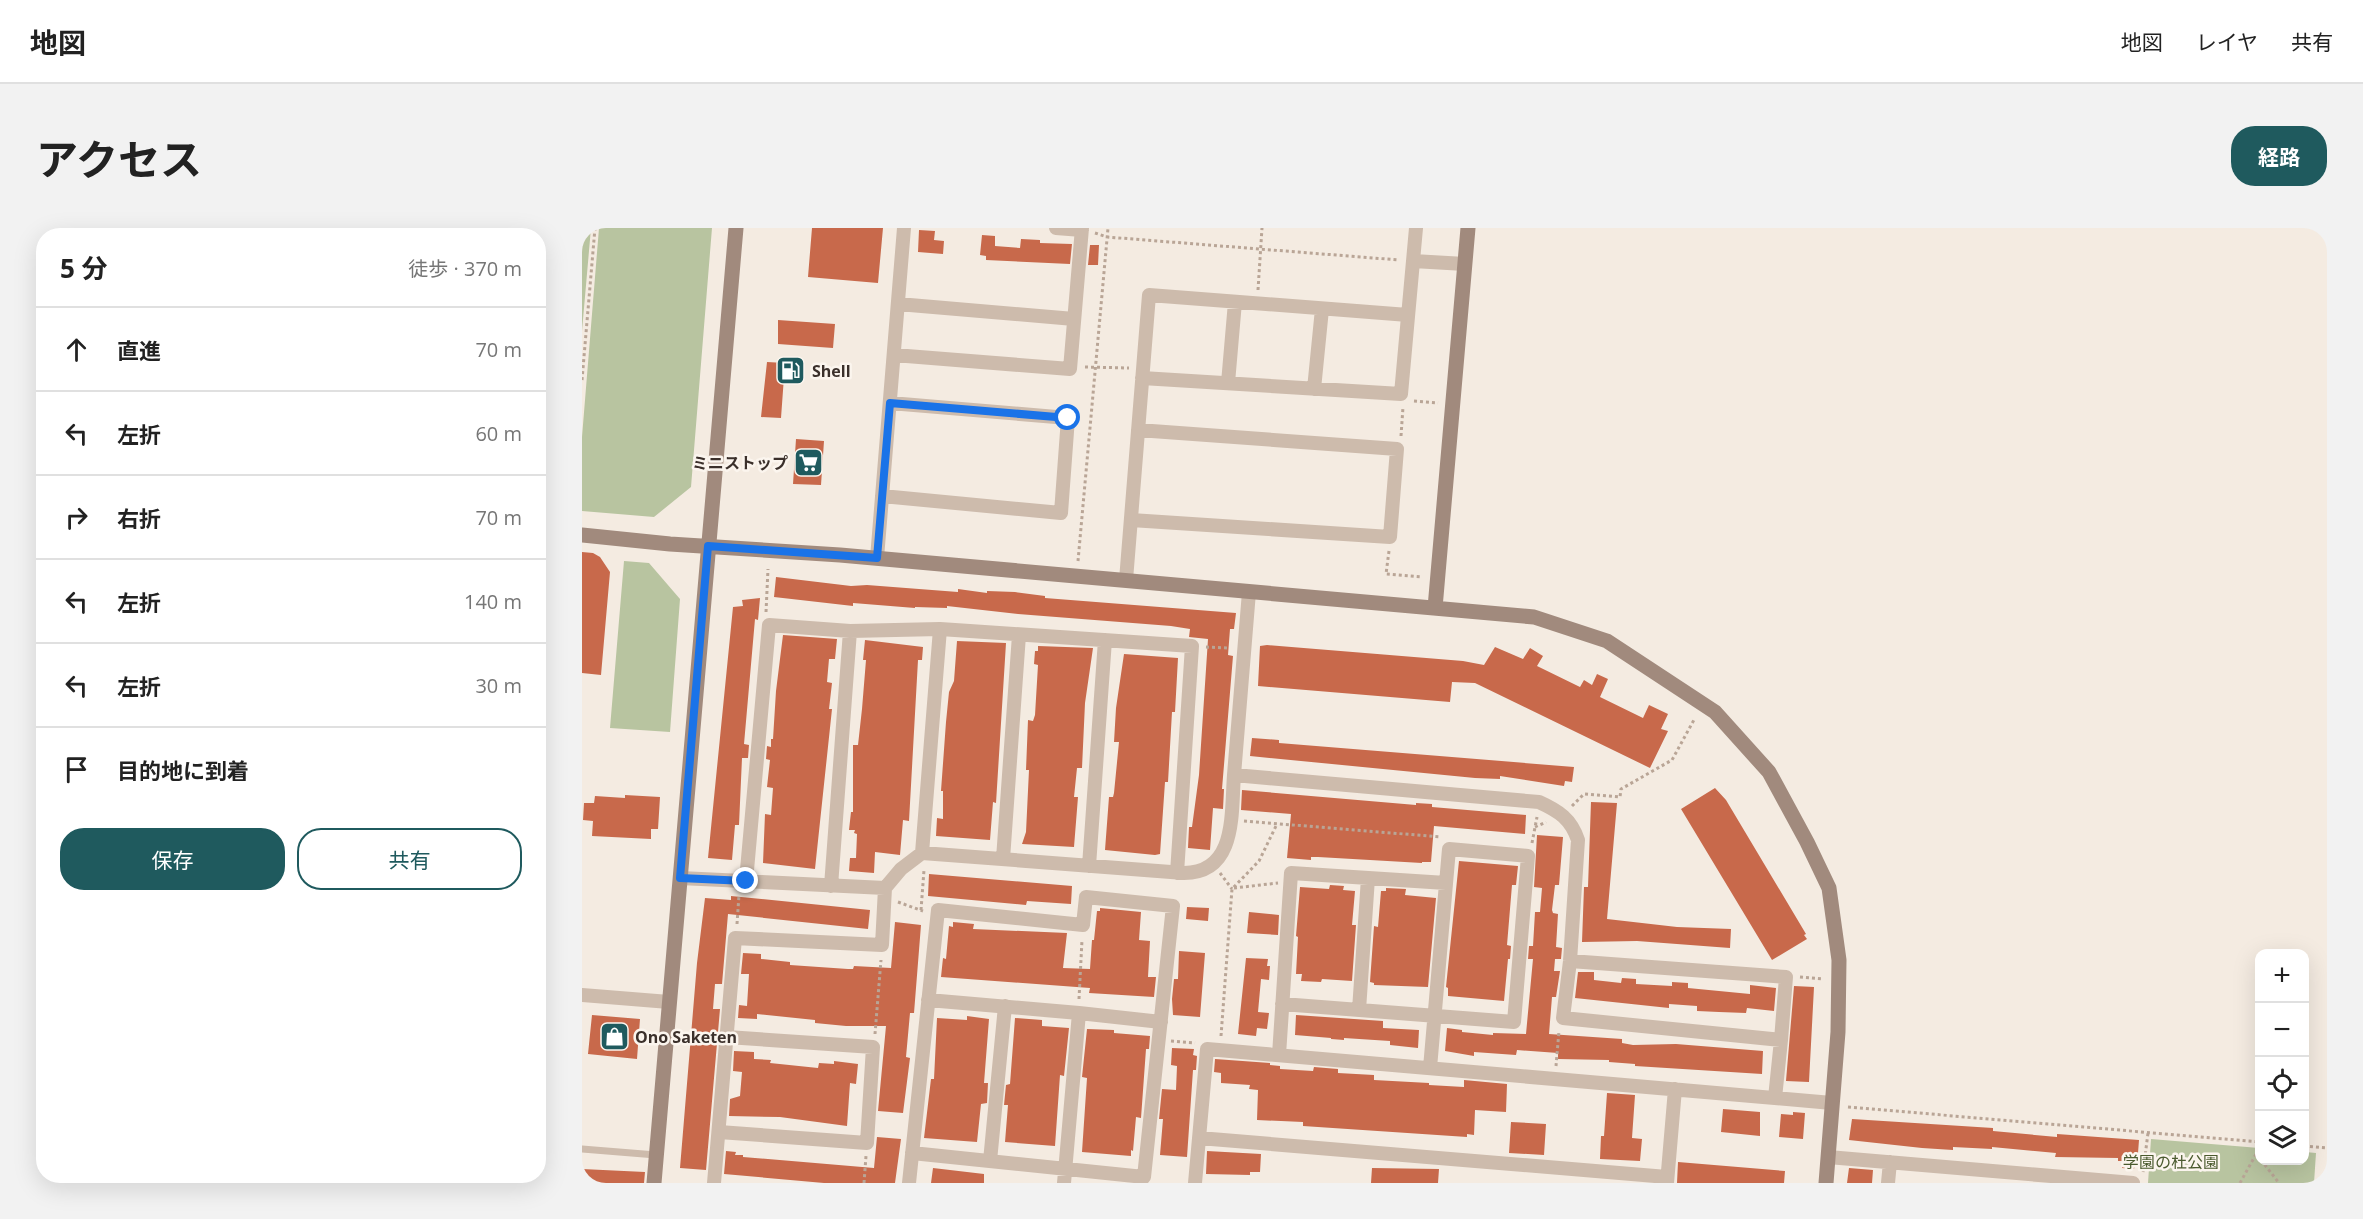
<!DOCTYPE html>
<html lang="ja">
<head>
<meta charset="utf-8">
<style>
	:root { --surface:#fff; --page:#f2f2f2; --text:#222; --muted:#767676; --line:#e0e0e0; --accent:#1f5a5e }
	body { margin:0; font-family:"Open Sans","Noto Sans JP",sans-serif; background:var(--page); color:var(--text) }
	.controls { position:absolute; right:18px; bottom:18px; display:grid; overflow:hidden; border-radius:12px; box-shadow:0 6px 24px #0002 }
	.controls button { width:54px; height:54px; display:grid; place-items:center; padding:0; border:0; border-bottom:2px solid var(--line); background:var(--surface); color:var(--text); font:30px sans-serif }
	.stop { position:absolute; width:18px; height:18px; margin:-14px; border:4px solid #1a73e8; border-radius:50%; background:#fff }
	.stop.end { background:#1a73e8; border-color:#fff; box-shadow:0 2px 6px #0008 }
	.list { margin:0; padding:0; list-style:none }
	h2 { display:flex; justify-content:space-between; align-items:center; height:78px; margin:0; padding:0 24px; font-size:26px }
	h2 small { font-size:20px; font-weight:400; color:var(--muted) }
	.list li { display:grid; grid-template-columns:39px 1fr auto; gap:18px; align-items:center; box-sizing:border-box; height:84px; padding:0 24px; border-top:2px solid var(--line) }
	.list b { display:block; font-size:22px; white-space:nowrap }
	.list em { font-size:20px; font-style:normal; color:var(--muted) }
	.actions { display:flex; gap:12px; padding:18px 24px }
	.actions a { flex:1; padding:14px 0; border:2px solid var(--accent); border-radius:24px; text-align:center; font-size:21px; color:var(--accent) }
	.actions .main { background:var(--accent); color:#fff }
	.icon { flex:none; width:33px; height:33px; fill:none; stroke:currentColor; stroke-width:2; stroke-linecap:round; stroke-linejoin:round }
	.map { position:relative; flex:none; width:1745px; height:955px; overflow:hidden; border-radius:24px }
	header { display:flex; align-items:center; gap:36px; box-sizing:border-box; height:84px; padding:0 30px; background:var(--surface); border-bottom:2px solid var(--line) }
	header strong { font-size:28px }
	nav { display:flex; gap:33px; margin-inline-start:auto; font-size:21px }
	.intro { display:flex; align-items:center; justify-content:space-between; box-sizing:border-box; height:144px; padding:0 36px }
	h1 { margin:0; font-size:42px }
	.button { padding:15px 27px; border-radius:24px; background:var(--accent); color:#fff; font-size:21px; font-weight:700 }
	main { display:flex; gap:36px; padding:0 36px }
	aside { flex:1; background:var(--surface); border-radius:24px; box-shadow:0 6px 24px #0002 }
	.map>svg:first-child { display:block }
</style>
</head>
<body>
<header>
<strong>地図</strong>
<nav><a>地図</a><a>レイヤ</a><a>共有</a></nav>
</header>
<div class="intro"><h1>アクセス</h1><a class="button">経路</a></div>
<main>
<aside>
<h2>5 分<small>徒歩 · 370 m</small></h2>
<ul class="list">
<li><svg class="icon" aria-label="ahead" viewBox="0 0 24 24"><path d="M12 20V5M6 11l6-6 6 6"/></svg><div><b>直進</b></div><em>70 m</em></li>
<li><svg class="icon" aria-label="left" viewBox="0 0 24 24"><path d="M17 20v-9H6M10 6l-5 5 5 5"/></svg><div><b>左折</b></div><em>60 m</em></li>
<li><svg class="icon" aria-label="right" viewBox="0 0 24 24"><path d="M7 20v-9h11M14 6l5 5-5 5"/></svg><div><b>右折</b></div><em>70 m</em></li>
<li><svg class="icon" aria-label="left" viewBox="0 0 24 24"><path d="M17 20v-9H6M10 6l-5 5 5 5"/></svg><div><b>左折</b></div><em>140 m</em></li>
<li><svg class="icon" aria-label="left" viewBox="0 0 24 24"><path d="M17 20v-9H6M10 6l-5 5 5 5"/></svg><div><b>左折</b></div><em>30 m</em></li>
<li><svg class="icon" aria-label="arrive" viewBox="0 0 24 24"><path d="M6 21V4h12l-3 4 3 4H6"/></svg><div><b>目的地に到着</b></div></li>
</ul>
<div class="actions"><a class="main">保存</a><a>共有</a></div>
</aside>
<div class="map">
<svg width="1745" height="955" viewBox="0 0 1745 955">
	<rect width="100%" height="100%" fill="#f4ebe1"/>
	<path fill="#b8c4a0" d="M0,0H9L0,103Z
		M17,0H130L109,259L72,289L0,283V209Z
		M42,333L67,335L98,371L88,504L28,500Z
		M1569,911L1677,920L1678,932H1722L1723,924L1734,925L1732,955H1566Z"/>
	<path fill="#c8694b" d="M230,0H301L296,55L226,49Z
		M337,2L353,3L352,12L362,13L361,26L336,24Z
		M400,7L413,8V18L438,20L439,11L458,12V15L490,16L488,36L404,32V28L398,27Z
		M508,17H517L516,37H506Z
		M196,92L253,96L251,120L196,116Z
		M185,134L203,135L199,190L179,189Z
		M214,211L242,213L239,257L211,256Z
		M0,324L11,325L18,329L28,344L19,447L0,445Z
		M194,349L269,358L285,357L376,364V361L405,365V363L433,364L463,368V370L654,385L652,401H648L646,427L651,428L640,561H642L641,581L631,580L628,622L606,620L607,599H610L617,547L626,411L607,409L608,401L589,398L436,386L365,378V380L333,379V380L271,375V378L192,369Z
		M178,370L176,392L173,391L162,516L167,517L166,530H160L157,597H153L150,632L126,630L151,379L161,378L160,372Z
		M201,407L255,411L253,431H247L245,454L250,455L247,481H250L233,641L181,635L183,586L189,587L191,560L185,559L188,532L184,531L185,518L189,519V511H191L194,463Z
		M283,412L341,419L340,432H336L327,593L321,592L318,627L293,624L292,645L267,643L268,630H274L275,606L272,605L273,602H267L269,584H271V517H276L280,481L284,432H281Z
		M375,413L424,415L414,575L411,574L408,612L354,608L355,590L361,591V563H359L364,494L367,464L372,453Z
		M685,417L881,433L902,437L913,419L941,431L948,420L961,428L955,438L998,459L1002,452L1010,457L1015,446L1026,451L1018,469L1061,490L1067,477L1086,486L1079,501L1086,503L1068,540L893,455L870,454L868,474L676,458L678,418Z
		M456,418L511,420L503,475L500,540H495L492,569H496L492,619L440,616L444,604L447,542H444L446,492L451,493L453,487L456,437L452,436L453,423H456Z
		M542,426L596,430L593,484H590L586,554H583L578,626L573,627L523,622L527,569H531L532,565L537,514H532L534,480Z
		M670,510L697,512V515L992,539L990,554L983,553L982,558L918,548V551L893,550L668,528Z
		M1133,560L1144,572L1224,706L1222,707L1225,711L1190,732L1099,581Z
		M660,562L834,577V575L850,576V579L944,587L943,606L852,598L849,634H840V635L736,629H729V632L705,630L709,586L659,582Z
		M43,567L78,569L76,601H69V611L10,608L11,593L1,592L2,575H12L13,568L43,570Z
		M1009,574L1035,575L1025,691L1095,699L1149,701L1148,720L1055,713L1000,714L1002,659H1006Z
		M955,607L981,609L977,657H973L970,682L971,685L976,686L974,719L980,720L979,731H973L972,743H978L974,769H970L967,806L1040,811V815L1051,817L1094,816L1181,823L1180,846L1053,838V836L1027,834V832L976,831V825L935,822L934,827L892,824V828L863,823L865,800L880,802V804L911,807V805L944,806L951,731H946L947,718H951L953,684H958L960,660L952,659Z
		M877,633L936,638L934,657H930L925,717L929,718L928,731H926L922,773L866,768V760L864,759Z
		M347,646L490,658L489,676L445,673L444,677L346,668Z
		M748,657L762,658L761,662L773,663L770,697H774L770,753L740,751L739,754L719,753L720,746H714L716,709L714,708L718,659L747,661Z
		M804,660L824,661L823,667L854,670L846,759L792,757V755L788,754L792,698L796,699L799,663H804Z
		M149,668L288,682L286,701L146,686L140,756H133L131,781H138L124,942L98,940L115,735L123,670L149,672Z
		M605,679L627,680L626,693L604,691Z
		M518,680L559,684L557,712L568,713L566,749H574L572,769L507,765L508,760L359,749L361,730L364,731L367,698L371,699V694L392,696L391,701L485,705L481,740L508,741L510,712H512L515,683H518Z
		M667,684L697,687L696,707L665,705Z
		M313,694L339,697L332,785H328L324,829L328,830L321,885L296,883L304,798H264L233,795V792L175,786V791L156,790L157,777L165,778L167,746H159L161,725L179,726V731L208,734V737L266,741H271L272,738L309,740Z
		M597,723L623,725L618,789L591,787L590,771L592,751H596Z
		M664,730L686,731L685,738H688L687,752L679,751L676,784L687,785L685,801L675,800L674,808L656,806Z
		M996,744H1012V752L1039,755L1040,750L1054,751V756L1090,758V754L1106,755V760L1168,766V757L1194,760L1192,783L1165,780L1164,785L1137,784L1115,783V778L1087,776V780L993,770Z
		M1212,758L1232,759L1227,854L1204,853Z
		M10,787L58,791L55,831L6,826Z
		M714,787L801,793V800L837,802L836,820L808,817V813L762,810V812L749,811V810L713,807Z
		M385,788L407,791L402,855H406L405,875L399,876L395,914L342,910L349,851H352L355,790L385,792Z
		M433,790L460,792V798L487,800L482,848L478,847L473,918L423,914L426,877H422L424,857L428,856Z
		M505,801L532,802V805L568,808L567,821H564L559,890L554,889L551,923L549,922V928L500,924L505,850L500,849Z
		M590,820L612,821L611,827L615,828L614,842H611L605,929L578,927L581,891H577L580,861L594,862L595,838L589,837Z
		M152,823L172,824V831L189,832L188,835L236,840L237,835L252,836V833L276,836L274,856L268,855L265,898L198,889L147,888L148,871L158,868L160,844L151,843Z
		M633,831L688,835V837L698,838V841L731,843L732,839L756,841V845L792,847V852L847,855V857L882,859V852L925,856L924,884L893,882L892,907L885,906V909L721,898V894L675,892L676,862L667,861L668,857L639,855V845L632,844Z
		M1025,865L1053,867L1050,910L1060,911L1058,933L1018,931L1019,908H1022Z
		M1141,881L1178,884V908L1139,904Z
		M1211,884L1223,885L1221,911L1197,909L1199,886L1211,887Z
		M1270,891L1411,900V903L1475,909V906L1557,912L1555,938L1553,937L1552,941L1540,940V933H1536V930L1473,929L1474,925L1410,919V921L1371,919V922L1340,920L1267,912Z
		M929,894L964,896L962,927L927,925Z
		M295,909L319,911L313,955H242L142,946L144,923L154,924L153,927H161V929L292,940Z
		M625,923L679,926L678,944H668V947L624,946Z
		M1096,934L1203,943L1202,955H1095Z
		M351,940L402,946V955H349Z
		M790,940L857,941L856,955H789Z
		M1267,940L1291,942L1290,955H1265Z
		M0,941L63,944L62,955H0Z"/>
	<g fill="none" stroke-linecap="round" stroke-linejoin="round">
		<path stroke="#b9a596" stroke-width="3" stroke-dasharray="3 3" stroke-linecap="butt" d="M513,5L525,9L817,32
			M676,62L680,0
			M503,139L547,140
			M0,152L13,0
			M832,173L856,175
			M819,208L821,179
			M807,323L804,346L840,349
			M496,333L526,0
			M184,384L186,341
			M624,419L647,420
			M990,578L1002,566L1038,569L1039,561L1090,532L1113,490
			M662,593L859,609
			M953,599L964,594
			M950,615L955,589
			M638,645L650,661
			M652,660L696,655
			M316,674L341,683
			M339,682L342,642
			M155,696L157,667
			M1218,749L1241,751
			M497,771L500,712
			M293,806L299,732
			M639,808L650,661L677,633L695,596
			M589,813L613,815
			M974,838L977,803
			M1266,879L1678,914
			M1722,918L1745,920
			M1679,932L1697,955
			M1561,944L1566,905
			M282,955L284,928
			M1658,955L1678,919"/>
		<path stroke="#cdbbac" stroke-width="7" d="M0,921L74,927"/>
		<path stroke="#cdbbac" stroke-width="14" d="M474,0L500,2
			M831,33L883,36
			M316,76L492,91
			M312,127L488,141L500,0
			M560,150L819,166L834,0
			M646,155L653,74
			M732,161L740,81
			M300,268L479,285L486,190L308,175
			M549,292L808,309L815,221L556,202
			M295,330L322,0
			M544,352L567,67L826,87
			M358,401L610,418L595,645
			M652,547L667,364
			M421,631L437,407
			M507,638L523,412
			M98,650L303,660
			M164,653L187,397L268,403L358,401L340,625
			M249,658L268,403
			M988,733L1204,749L1199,812
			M0,767L87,774
			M346,772L497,785L482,955
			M700,776L932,794L946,628L867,621L848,840
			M777,782L786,650
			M497,785L579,794
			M697,827L709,645L864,655
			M137,904L285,915L291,819L145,809
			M617,910L1085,949
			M1246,929L1551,955
			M408,933L423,778
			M132,955L153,710L300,717L303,660L319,641L340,625L602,645C655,645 649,585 652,547L957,574C977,583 989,591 996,612L988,733L981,790L1199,812L1193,870
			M327,955L356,682L501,697L504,669L591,678L562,949L330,925
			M613,955L625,821L1250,875
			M1085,955L1093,861
			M1306,955L1308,934"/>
		<path stroke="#a18a7d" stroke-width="15" d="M0,307L88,316L258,327L952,389L1025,413L1133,484L1187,544L1225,614L1247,660L1257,732L1256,804L1244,955
			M853,380L886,0
			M72,955L154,0"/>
	</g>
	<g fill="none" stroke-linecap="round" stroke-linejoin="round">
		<path stroke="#1a73e8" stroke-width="8" d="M164,653L98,650L126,318L295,330L308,175L486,190"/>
	</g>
	<defs>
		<symbol id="fuel-square" viewBox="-11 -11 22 22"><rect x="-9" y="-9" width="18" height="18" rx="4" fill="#1f5a5e" stroke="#fbf5ee"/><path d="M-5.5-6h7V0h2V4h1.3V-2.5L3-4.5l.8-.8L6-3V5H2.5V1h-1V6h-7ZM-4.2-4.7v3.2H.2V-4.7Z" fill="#fff"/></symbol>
		<symbol id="supermarket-square" viewBox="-11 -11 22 22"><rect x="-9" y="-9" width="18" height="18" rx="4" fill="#1f5a5e" stroke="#fbf5ee"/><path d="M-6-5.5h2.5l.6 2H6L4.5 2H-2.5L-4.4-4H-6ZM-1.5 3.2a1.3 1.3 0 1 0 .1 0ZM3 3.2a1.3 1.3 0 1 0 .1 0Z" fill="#fff"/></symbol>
		<symbol id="shop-square" viewBox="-11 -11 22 22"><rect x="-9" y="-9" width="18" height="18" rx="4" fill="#1f5a5e" stroke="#fbf5ee"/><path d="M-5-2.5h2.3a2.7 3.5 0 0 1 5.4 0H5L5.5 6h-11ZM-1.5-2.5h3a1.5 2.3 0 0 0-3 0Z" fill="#fff"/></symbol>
	</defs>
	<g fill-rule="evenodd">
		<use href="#fuel-square" x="192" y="126" width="33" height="33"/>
		<use href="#supermarket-square" x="210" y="218" width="33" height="33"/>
		<use href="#shop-square" x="16" y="792" width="33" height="33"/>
	</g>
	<g text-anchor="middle" stroke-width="5" stroke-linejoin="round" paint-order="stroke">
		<g font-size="16" font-weight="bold" fill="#3b302b" stroke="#fbf5ee" text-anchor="start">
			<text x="230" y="149">Shell</text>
			<text x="206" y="241" text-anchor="end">ミニストップ</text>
			<text x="53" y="815">Ono Saketen</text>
		</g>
		<g font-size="16" fill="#4a5a2e" stroke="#fbf5ee">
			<text x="1589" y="940">学園の杜公園</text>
		</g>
	</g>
</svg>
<div class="controls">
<button>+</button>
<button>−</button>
<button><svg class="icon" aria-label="locate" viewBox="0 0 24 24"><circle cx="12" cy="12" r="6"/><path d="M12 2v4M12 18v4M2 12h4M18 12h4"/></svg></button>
<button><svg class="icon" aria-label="layers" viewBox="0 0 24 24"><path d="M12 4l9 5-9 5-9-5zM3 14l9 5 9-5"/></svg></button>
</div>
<div class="stop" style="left:486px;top:190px"></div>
<div class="stop end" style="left:164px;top:653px"></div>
</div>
</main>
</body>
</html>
